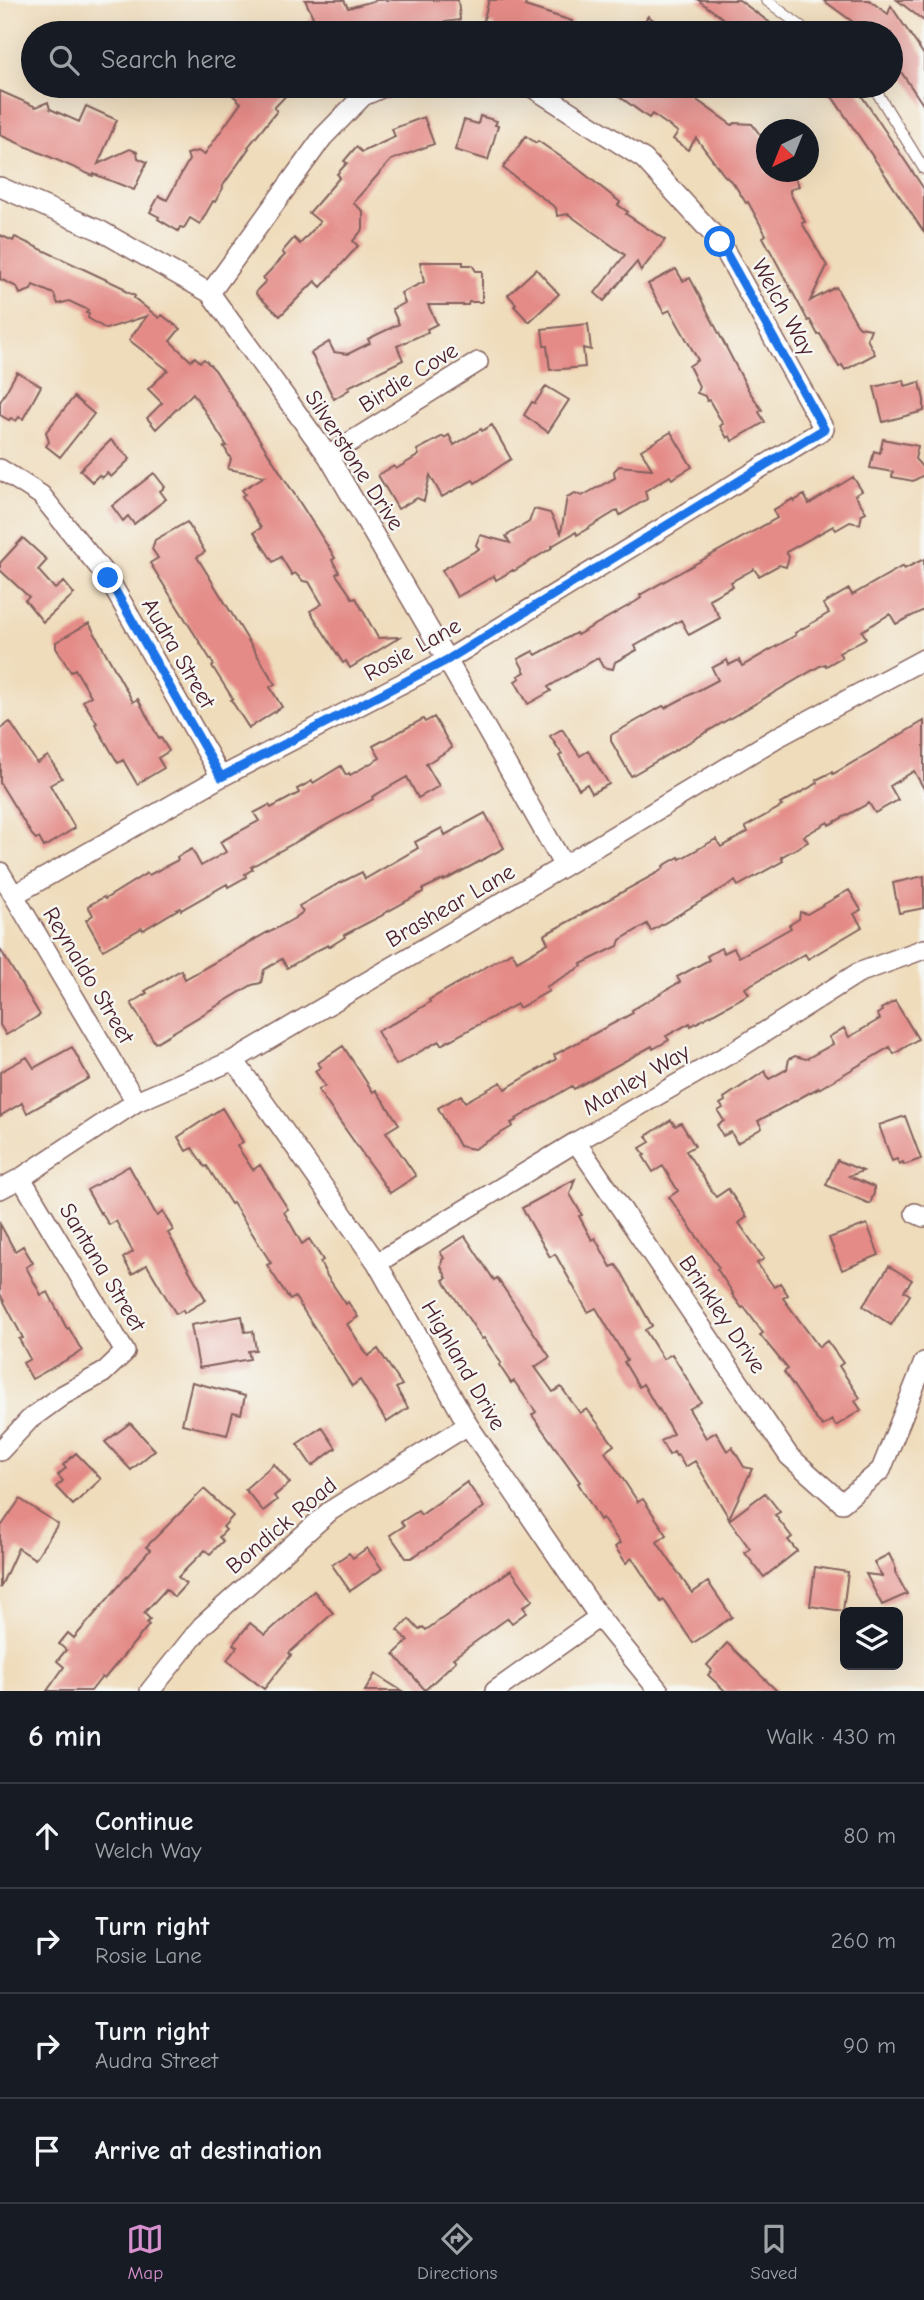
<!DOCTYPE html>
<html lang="en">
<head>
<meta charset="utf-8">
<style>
	:root { --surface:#171b24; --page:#20242c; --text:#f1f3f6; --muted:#9ea1a6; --line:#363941; --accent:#d690ce }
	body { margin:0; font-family:"Comic Neue",sans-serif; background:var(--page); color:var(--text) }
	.controls { position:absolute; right:21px; bottom:21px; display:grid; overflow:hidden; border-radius:10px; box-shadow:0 7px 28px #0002 }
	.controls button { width:63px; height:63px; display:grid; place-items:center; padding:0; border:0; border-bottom:2px solid var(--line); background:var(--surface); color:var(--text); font:35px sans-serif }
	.compass { position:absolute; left:756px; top:119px; width:63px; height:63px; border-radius:50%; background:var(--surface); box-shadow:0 7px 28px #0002; rotate:223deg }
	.stop { position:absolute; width:21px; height:21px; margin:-16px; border:5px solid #1a73e8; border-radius:50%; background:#fff }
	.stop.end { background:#1a73e8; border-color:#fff; box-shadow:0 2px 7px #0008 }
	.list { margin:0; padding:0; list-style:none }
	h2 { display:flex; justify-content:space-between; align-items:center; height:91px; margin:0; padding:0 28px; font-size:30px }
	h2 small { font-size:23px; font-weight:400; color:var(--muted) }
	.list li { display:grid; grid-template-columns:46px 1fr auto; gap:21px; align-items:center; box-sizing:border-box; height:105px; padding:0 28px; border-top:2px solid var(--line) }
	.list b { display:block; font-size:26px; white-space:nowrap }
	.list p { margin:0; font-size:23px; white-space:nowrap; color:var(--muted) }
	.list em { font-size:23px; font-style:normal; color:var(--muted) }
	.icon { flex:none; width:38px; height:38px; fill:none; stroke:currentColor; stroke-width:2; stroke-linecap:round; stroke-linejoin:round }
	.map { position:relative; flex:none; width:924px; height:1691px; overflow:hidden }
	.search { position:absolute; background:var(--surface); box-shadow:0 7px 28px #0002; left:21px; right:21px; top:21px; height:77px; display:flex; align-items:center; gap:18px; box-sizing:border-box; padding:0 24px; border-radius:38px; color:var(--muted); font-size:26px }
	.sheet { height:511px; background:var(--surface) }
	nav { display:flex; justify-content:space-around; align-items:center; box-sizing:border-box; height:98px; border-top:2px solid var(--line); background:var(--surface); font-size:19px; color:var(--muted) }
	nav a { display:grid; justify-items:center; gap:4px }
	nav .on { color:var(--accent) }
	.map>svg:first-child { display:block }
</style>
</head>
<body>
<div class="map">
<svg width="924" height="1691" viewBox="0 0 924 1691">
	<rect width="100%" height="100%" fill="#f6f6f2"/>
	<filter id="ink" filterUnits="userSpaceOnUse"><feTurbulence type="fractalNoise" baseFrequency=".0143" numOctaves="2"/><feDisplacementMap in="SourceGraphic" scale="14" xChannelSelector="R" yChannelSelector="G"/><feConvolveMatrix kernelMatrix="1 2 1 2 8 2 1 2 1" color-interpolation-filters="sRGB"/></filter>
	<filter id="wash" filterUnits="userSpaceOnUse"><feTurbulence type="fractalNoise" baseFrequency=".00686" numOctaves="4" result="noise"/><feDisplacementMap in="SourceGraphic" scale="28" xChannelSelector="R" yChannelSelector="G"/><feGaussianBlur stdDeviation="1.57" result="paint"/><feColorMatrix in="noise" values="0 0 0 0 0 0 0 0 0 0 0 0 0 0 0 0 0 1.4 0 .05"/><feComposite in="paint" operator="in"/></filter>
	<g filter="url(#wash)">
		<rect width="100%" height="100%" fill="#efdcbb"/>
		<g id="blocks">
			<path fill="#e48b87" d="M305,0H344L348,8L377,0H458L460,20L445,22L446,27L411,30L412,33H294L313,17Z
				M489,0H527L525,6L572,21L568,33H509L495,29V25L483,22Z
				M698,0H739L784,33H743Z
				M823,0H869L888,14L891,6L924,55V106L891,57V33H868Z
				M897,0H924V21Z
				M648,16L672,33H647L640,28Z
				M223,86H295L274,108L277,111L248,147L249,148L222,187L223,188L215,202L213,201L200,224L190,218L184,228L180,227L178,231L158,219L159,217L150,212L159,196L167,200L189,160L187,154L198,151L204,155L241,103Z
				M605,86H677L732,125L735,123L752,124L766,143V172H792L799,186L790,190V193L805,222L802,223L827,266L810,301L836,287L857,324L860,327L871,329L867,339L875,354L845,370L842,365L839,367L820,334L818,335L810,320L808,321L763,237L766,235L748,202L746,203L734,184L724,175L696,138L688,150L673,139L678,132L652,114L649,118Z
				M817,86H855L924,189V232L833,98Z
				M0,91L36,107L48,102L50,109L79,122L86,106L117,120L98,164L130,149L137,152L138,158L147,162L134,190L94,174L93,176L0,135Z
				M480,116L497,121L495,125L498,126L488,160L455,150L464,120L478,124Z
				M424,117L434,144L391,160L353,203L363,211V229L353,241L358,246L321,287L315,281L280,316L256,294L257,290L266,281L263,278L285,255L282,252L294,238L300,244L320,222L309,213L340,177L337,174L347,163L344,161L356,147L362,152L395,137L392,129Z
				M526,136L536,143L538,141L577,168L620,202L618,205L628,212L626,214L665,240L641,271L637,262L604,301L595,293L625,255L568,214L557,216L556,208L503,168Z
				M0,235L13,241L15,237L124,288L123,290L135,296L134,298L159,318L162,315L180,329L170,341L191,361L195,357L200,362L204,359L215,370L325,542L335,558L332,560L339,572L336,574L353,599L356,598L378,638L400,637L350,668L346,661L343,663L310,611L322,604L309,582L303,581L295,573L292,575L281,557L273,562L254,532L261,528L242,496L245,494L242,490L265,476L228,469L231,459L224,447L227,446L193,393L156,429L147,418L162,403L148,389L168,370L129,340L147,316L106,329L88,318L89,314L86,313L88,310L69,301L58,304L54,294L33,285L31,290L20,294L17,287L0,279Z
				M420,262H463V265H472L476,271H482V302H469L468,305H428L437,324L427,329L428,332L397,346L403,360L348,387L350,389L334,399L311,353L329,342L334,352L348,354L370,343L368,339L399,324L392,309L405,303L401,293L424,282Z
				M536,269L559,294L529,322L514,306L516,304L508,295Z
				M676,269L683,281L690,278L749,391L762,410L759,412L765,422L732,441L730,436L727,438L720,426L723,424L709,400L707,401L705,396L697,393L699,386L689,366L698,360L670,310L664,313L648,284Z
				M588,324L591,350L583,348L585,367L550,370L547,346H544L542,329Z
				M17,372L41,386L23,419L19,417L16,421L11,418L9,420L0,415V402Z
				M904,380L905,386L920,382L924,400V411L883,422L874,387Z
				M546,386L569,400L548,432L524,415L532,402L535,403Z
				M74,397L94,414L60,457L46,446L49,442L46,432Z
				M492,425L511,459L475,483L473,480L442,497L430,475L424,501L417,498L398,509L378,475L394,466L396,469L419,455L417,450L443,436L444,438L449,435L454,445L481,429L482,431Z
				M671,432L692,467L672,479L670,476L645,491L647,499L620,515L618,510L577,535L576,532L552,546L553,547L514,571L513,570L496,580L494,576L457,597L442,570L479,549L476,545L480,535L510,543L506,536L529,522L534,509L550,513L561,533L567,497L575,493L582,496L591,491L615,478L614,471L619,466L652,469L641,450Z
				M883,439L918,446L915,459L924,469V475L913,481L892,477L893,472L870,468L874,451L880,453Z
				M111,440L130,459L111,477L107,473L102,478L99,475L92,482L80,470Z
				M154,473L165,487L160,491L166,499L134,524L128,516L123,521L112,506Z
				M853,477L862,491L855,495L866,512L862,514L860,524L850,522L836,530L833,526L786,552L789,557L786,567L779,565L759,576L754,569L731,582L733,586L709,599L720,618L689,635L681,620L635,646L637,650L615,662L613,669L603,667L598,658L548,687L551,691L528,704L515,681L520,678L518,676L525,672L518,659L533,651L536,655L576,633L577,635L635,602L641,598L640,595L777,518L773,510L793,499L794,501L804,495L809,504Z
				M187,522L205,552L197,557L275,684L270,687L282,707L249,728L231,700L233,699L212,666L214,665L150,563L158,558L152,549L155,540Z
				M23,538L47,560L38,570L55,589L64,582L74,594L43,622L25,600L29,597L0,570V563Z
				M924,559V610L896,624L890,614L862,631L866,638L839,653L842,657L826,666L825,664L820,666L631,776L611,741V735L663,706L665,708L718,680L712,668L727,660L729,665L739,660L742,666L796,635L795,633L829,613L823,604L849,589L852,595L903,566L904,569Z
				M89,623L133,702L138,699L159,739L161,738L169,751L158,758L164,768L137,784L123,760L118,763L95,724L97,723L83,701L91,696L75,669L71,672L56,648V642Z
				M434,717L452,748L426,764L439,786L418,798L407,777L372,797L373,799L251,867L253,869L245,874L246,877L228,887L227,884L181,910L180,908L143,930L142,928L103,950L86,920L93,915L88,906L104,897L105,899L147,873L149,875L178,860L177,857L192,849L201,866L226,852L220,842L259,821L254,813L269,805L271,808L299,793L297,789L312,781L313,783L341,766L346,775L349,773L350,775L380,758L373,746L423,719L425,722Z
				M924,721V789L914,771L890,786L898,800L875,813L869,803L829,825L828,822L804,836L808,842L781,857L783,861L738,886L735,881L651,931L647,924L620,940L618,946L581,964L582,966L546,987L549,991L519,1008L517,1004L441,1045L439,1041L396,1065L377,1031L406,1017L430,1002L429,1000L512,952L517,961L548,943L544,935L657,873L664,868L663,866L679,857L680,859L716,839L721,847L748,832L745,827L782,806L780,804L818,783L816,780L832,772L833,774Z
				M10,722L37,763L48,756L62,778L50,785L75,828L44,847L39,838L36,839L32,835L0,783V729Z
				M562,729L580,756L588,751L609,784L592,793L587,784L579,789L559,756L562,754L550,736Z
				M485,813L504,848L444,881V879L423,889V892L383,914V915L344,935L345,937L329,947L328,945L320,949L287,968L282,959L264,970L261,983L252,985L155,1043L131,1003L147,993L145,991L181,970L185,979L268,932V933L295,918L303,912L299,906L338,884L362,872L365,879L418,848L415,842L442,828L445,835Z
				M924,876V908L899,913L893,883Z
				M849,890L861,910L854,914L862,927L808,959L805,954L745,988L749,994L691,1026L690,1023L666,1036L669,1040L653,1049L652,1046L574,1089L572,1086L516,1119L517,1120L511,1123L513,1126L474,1149L459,1146L438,1108L461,1095L465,1102L501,1082L505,1089L556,1059L554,1055L633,1013L632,1010L680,982L677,977L709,960L707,956L721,948L724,953L734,948L739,957L791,928L789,925L799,919L800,912L807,914Z
				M0,949L40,1015L6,1035L0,1025Z
				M895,1001L918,1039L894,1054L890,1047L817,1090L818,1088L758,1121L762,1128L737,1143L731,1132L723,1136L717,1125L724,1121L718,1111L723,1108L720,1104L725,1101L724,1098L765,1071L769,1079L787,1069L789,1059L795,1056L806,1059L833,1044L829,1037L844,1028L849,1037L880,1019L877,1014L882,1011L881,1009Z
				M343,1046L373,1092L376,1090L399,1124L386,1132L416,1176L390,1193L318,1090L325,1086L315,1071L321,1067L318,1063Z
				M72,1047L89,1078L27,1113L22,1103L0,1116V1072L27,1057L34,1068Z
				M222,1108L243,1142L237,1146L253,1170L260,1165L288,1209L284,1212L302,1244L309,1239L323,1260L320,1262L327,1276L346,1304L348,1302L358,1317L347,1324L368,1356L378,1349L402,1385L396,1388L408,1408L387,1422L360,1380L352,1386L295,1297L290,1300L267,1265L271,1263L233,1203L231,1204L207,1166L205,1167L192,1148L186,1151L178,1137Z
				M905,1116L921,1159L904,1165L903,1162L899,1164L897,1159L892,1161L879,1125Z
				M671,1120L675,1126L681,1123L695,1146L686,1151L716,1197L728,1189L747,1217L739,1223L764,1259L757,1263L774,1287L780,1283L788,1295L783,1298L819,1347L827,1341L843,1363L839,1366L860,1398L855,1401L861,1410L836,1426L832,1420L823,1426L816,1419L784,1372L788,1369L760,1335L763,1333L744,1307L742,1308L732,1294L733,1293L717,1269L719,1268L669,1197L678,1191L663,1166L653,1172L643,1156L645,1155L640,1148L650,1142L646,1136Z
				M837,1160L863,1171L849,1176L874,1187V1193L870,1204L826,1185Z
				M129,1166L157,1216L163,1212L173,1230L168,1233L206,1300L184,1313L183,1310L176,1314L147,1265L132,1274L123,1258L133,1252L116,1221L109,1225L101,1212L100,1213L87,1190Z
				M575,1179L570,1194L582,1215L579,1216L592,1240L595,1238L611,1267L616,1265L622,1273L652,1326L645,1330L663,1359L672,1354L701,1402L689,1409L706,1438L716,1432L727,1451L732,1447L744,1467L752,1469L729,1518L695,1461L685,1467L678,1455L676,1456L674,1452L669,1455L661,1441L673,1434L659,1409L658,1410L643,1384L639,1387L624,1362L627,1360L596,1308L588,1312L555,1254L550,1257L522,1208Z
				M0,1224L15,1251L23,1246L33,1263L26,1267L41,1295L48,1292L67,1329L69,1328L82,1351L32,1379L23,1363L30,1359L19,1339L23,1338L0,1294Z
				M867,1224L879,1255L842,1270L829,1238Z
				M465,1236L494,1280L497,1278L550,1357L535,1367L553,1392L561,1387L580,1413L587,1409L614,1445L605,1452L638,1502L643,1499L667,1535L657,1542L692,1593L708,1582L732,1617L693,1643L664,1600L661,1602L632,1558L626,1563L615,1547L620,1543L602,1518L600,1520L578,1483L580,1482L532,1415L536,1412L514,1381L511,1383L499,1365L501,1363L484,1338L482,1339L443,1280L447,1278L441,1267L442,1260L444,1258L440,1252Z
				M889,1266L912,1280L904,1291L910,1295L891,1325L863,1306Z
				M242,1316L245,1332L253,1331L256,1350L248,1351L250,1359L199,1368L191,1325Z
				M192,1382L245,1396L241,1414L233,1412L227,1435L182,1424Z
				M130,1423L155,1450L131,1470L105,1442Z
				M322,1427L336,1448L312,1466L297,1444Z
				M76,1453L101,1479L73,1505L56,1487L63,1481L58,1475L66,1468L63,1465Z
				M274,1464L290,1483L274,1496L277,1500L263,1511L245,1489Z
				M467,1482L484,1507L438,1541L411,1558H406L390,1535L404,1526L401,1522L418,1511L421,1515Z
				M204,1489L233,1516L223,1527L226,1530L219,1537L223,1541L210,1554L205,1550L178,1577L186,1584L174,1597L166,1589L144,1613L150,1619L147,1623L149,1625L104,1679L102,1677L91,1691H47L64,1667L57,1661L66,1650L59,1644L68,1633L74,1638L150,1550L146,1547Z
				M765,1493L780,1512L775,1515L792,1537L788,1540L797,1551L764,1577L745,1553L750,1549L729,1520Z
				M20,1499L58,1524L35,1559L18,1548L0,1588V1528Z
				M367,1548L382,1569L350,1591L332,1565L349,1553L353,1558Z
				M889,1554L895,1566V1572L907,1594L882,1605L866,1574L882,1576L874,1562Z
				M815,1567L848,1572L843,1611L810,1606Z
				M511,1570L533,1600L523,1607L527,1612L512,1623L508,1618L453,1658L456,1661L425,1690L394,1654L408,1641L398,1630L409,1619L419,1630L423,1627L426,1630Z
				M314,1591L333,1613L289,1653L291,1655L264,1689L227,1660L237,1647L233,1644L250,1623L265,1635Z
				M727,1643L777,1691H725L708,1675L712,1670L707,1665Z
				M375,1674L402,1691H365Z"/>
		</g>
	</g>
	<g filter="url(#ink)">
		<use href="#blocks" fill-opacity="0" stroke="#84615d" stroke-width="2"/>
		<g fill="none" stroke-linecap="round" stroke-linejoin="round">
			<defs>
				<path id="lane" d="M766,0L810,33
					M873,86L924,169"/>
				<path id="street" d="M0,187L101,231L210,293L328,456L447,660L564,866
					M210,293L323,137L363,96L386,86
					M328,456L478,362
					M0,469L41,495L108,578L221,777
					M0,872L136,1102
					M14,895L221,777L447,660L824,429L720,242L644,159L530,86
					M234,1060L377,1263L468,1425L599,1617L659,1691
					M576,1142L789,1456L842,1503L881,1470L924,1362
					M0,1189L21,1178L136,1102L234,1060L564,866L776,738L924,659
					M915,1213L924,1217
					M377,1263L576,1142L733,1052L858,973L924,949
					M0,1451L30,1419L63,1395L103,1373L125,1352L21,1178
					M150,1691L202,1626L330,1511L468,1425
					M495,1691L599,1617"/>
			</defs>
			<use href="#lane" stroke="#84615d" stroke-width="12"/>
			<use href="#street" stroke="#84615d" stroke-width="22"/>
			<use href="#lane" stroke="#fff" stroke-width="10"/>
			<use href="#street" stroke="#fff" stroke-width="19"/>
		</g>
	</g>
	<g fill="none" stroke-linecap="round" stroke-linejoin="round" filter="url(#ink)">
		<path stroke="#1a73e8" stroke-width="9" d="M108,578L221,777L447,660L824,429L720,242"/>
	</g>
	<g text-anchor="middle" stroke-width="5" stroke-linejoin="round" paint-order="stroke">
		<g font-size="23" fill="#4a1f2b" stroke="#f6f6f2">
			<text transform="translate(784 307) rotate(61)" y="8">Welch Way</text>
			<text transform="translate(408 377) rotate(-32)" y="8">Birdie Cove</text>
			<text transform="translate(355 460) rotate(57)" y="8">Silverstone Drive</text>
			<text transform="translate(412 649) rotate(-29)" y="8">Rosie Lane</text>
			<text transform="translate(179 653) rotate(60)" y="8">Audra Street</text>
			<text transform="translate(450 905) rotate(-30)" y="8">Brashear Lane</text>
			<text transform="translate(89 975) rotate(59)" y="8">Reynaldo Street</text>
			<text transform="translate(636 1079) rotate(-30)" y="8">Manley Way</text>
			<text transform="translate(103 1267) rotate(59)" y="8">Santana Street</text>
			<text transform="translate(723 1314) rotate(56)" y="8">Brinkley Drive</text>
			<text transform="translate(464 1365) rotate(60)" y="8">Highland Drive</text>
			<text transform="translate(281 1525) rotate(-40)" y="8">Bondick Road</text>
		</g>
	</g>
</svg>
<div class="controls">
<button><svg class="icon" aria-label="layers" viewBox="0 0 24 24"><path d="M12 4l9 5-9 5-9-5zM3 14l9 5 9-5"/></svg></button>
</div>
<svg class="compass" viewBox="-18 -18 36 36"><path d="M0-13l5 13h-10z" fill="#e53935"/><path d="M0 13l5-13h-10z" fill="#9ea1a6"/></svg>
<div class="stop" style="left:720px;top:242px"></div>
<div class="stop end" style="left:108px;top:578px"></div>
<div class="search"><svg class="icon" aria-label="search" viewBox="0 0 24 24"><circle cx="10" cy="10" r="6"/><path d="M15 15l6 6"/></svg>Search here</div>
</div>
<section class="sheet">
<h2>6 min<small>Walk · 430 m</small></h2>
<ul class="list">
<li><svg class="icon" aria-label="ahead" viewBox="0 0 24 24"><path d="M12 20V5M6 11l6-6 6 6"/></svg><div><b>Continue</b><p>Welch Way</p></div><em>80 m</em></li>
<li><svg class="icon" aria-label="right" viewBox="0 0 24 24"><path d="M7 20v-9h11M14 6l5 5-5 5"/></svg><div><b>Turn right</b><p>Rosie Lane</p></div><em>260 m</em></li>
<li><svg class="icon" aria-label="right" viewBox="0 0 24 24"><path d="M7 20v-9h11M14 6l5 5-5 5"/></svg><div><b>Turn right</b><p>Audra Street</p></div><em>90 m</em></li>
<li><svg class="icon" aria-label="arrive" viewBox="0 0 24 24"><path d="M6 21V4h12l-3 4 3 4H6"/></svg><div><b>Arrive at destination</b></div></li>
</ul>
</section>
<nav>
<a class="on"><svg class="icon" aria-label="map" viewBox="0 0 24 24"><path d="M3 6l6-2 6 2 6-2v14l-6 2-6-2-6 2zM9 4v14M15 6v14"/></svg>Map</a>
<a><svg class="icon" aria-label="directions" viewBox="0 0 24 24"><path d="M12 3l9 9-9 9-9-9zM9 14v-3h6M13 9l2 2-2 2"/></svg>Directions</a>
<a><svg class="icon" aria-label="saved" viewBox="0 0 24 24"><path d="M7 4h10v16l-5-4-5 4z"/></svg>Saved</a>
</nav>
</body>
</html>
